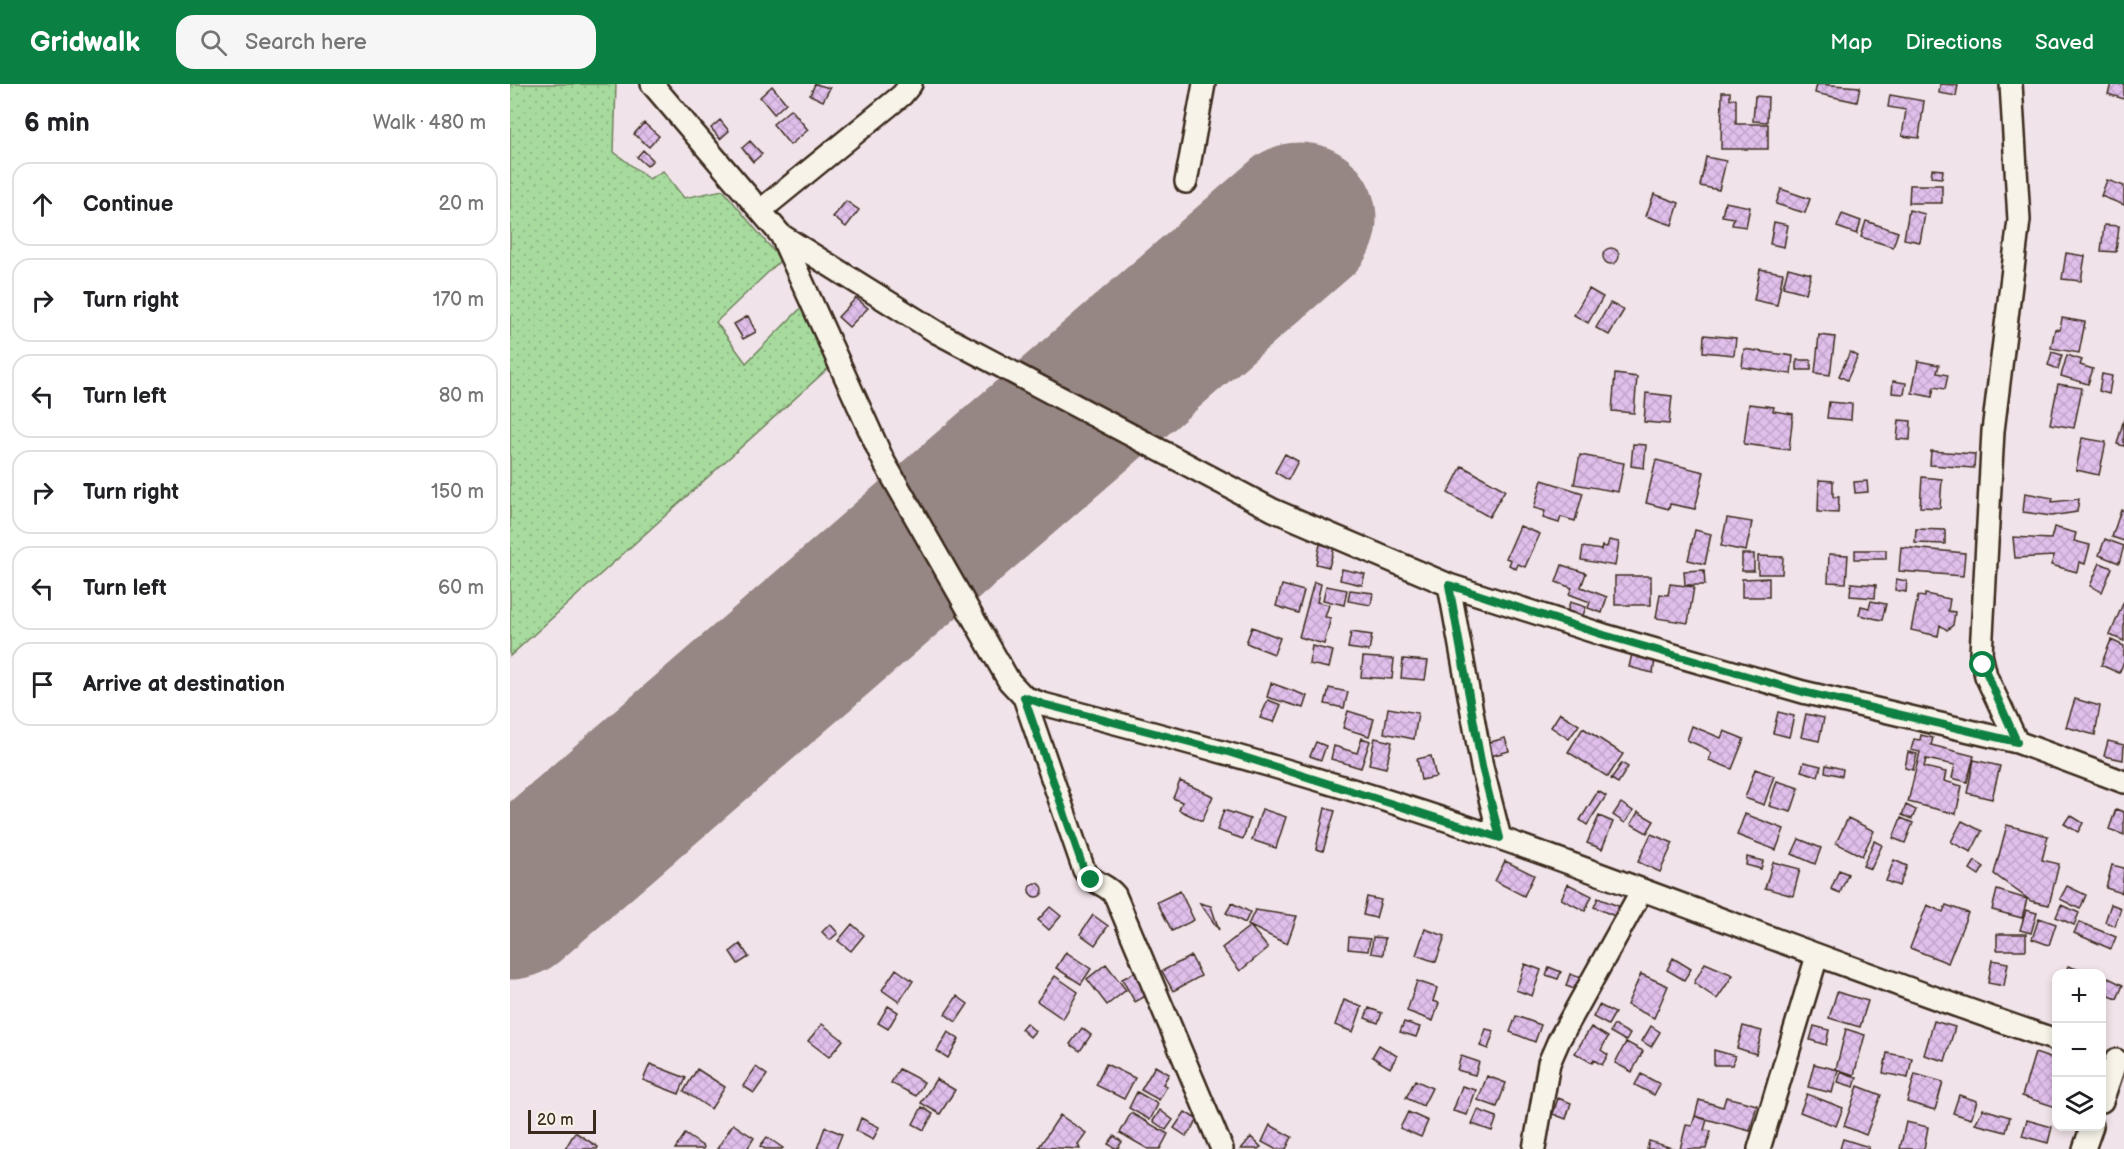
<!DOCTYPE html>
<html lang="en">
<head>
<meta charset="utf-8">
<style>
	:root { --surface:#fff; --page:#f6f6f6; --text:#202124; --muted:#757577; --line:#e0e0e0; --accent:#0b8043 }
	body { margin:0; font-family:"Balsamiq Sans",sans-serif; background:var(--page); color:var(--text) }
	.controls { position:absolute; right:18px; bottom:18px; display:grid; overflow:hidden; border-radius:12px; box-shadow:0 3px 9px #0003 }
	.controls button { width:54px; height:54px; display:grid; place-items:center; padding:0; border:0; border-bottom:2px solid var(--line); background:var(--surface); color:var(--text); font:30px sans-serif }
	.scale { position:absolute; left:18px; bottom:15px; width:68px; box-sizing:border-box; padding-left:6px; border:3px solid #3b2a1e; border-top:0; font-size:16px; line-height:21px; white-space:nowrap; color:#3b2a1e; -webkit-text-stroke:4px #f7f3e8; paint-order:stroke }
	.stop { position:absolute; width:18px; height:18px; margin:-14px; border:4px solid #0b8043; border-radius:50%; background:#fff }
	.stop.end { background:#0b8043; border-color:#fff; box-shadow:0 2px 6px #0008 }
	.list { margin:0; padding:0; list-style:none }
	h2 { display:flex; justify-content:space-between; align-items:center; height:78px; margin:0; padding:0 24px; font-size:26px }
	h2 small { font-size:20px; font-weight:400; color:var(--muted) }
	.list li { display:grid; grid-template-columns:39px 1fr auto; gap:18px; align-items:center; box-sizing:border-box; height:84px; margin:0 12px 12px; padding:0 12px; border:2px solid var(--line); border-radius:18px }
	.list b { display:block; font-size:22px; white-space:nowrap }
	.list em { font-size:20px; font-style:normal; color:var(--muted) }
	.icon { flex:none; width:33px; height:33px; fill:none; stroke:currentColor; stroke-width:2; stroke-linecap:round; stroke-linejoin:round }
	.map { position:relative; flex:none; width:1614px; height:1065px; overflow:hidden }
	header { display:flex; align-items:center; gap:36px; box-sizing:border-box; height:84px; padding:0 30px; background:var(--accent); color:#fff }
	header strong { font-size:28px }
	nav { display:flex; gap:33px; margin-inline-start:auto; font-size:21px }
	.search { width:420px; height:54px; background:var(--page); display:flex; align-items:center; gap:15px; box-sizing:border-box; padding:0 21px; border-radius:18px; color:var(--muted); font-size:22px }
	main { display:flex }
	aside { flex:1; background:var(--surface) }
	.map>svg:first-child { display:block }
</style>
</head>
<body>
<header>
<strong>Gridwalk</strong>
<div class="search"><svg class="icon" aria-label="search" viewBox="0 0 24 24"><circle cx="10" cy="10" r="6"/><path d="M15 15l6 6"/></svg>Search here</div>
<nav><a>Map</a><a>Directions</a><a>Saved</a></nav>
</header>
<main>
<aside>
<h2>6 min<small>Walk · 480 m</small></h2>
<ul class="list">
<li><svg class="icon" aria-label="ahead" viewBox="0 0 24 24"><path d="M12 20V5M6 11l6-6 6 6"/></svg><div><b>Continue</b></div><em>20 m</em></li>
<li><svg class="icon" aria-label="right" viewBox="0 0 24 24"><path d="M7 20v-9h11M14 6l5 5-5 5"/></svg><div><b>Turn right</b></div><em>170 m</em></li>
<li><svg class="icon" aria-label="left" viewBox="0 0 24 24"><path d="M17 20v-9H6M10 6l-5 5 5 5"/></svg><div><b>Turn left</b></div><em>80 m</em></li>
<li><svg class="icon" aria-label="right" viewBox="0 0 24 24"><path d="M7 20v-9h11M14 6l5 5-5 5"/></svg><div><b>Turn right</b></div><em>150 m</em></li>
<li><svg class="icon" aria-label="left" viewBox="0 0 24 24"><path d="M17 20v-9H6M10 6l-5 5 5 5"/></svg><div><b>Turn left</b></div><em>60 m</em></li>
<li><svg class="icon" aria-label="arrive" viewBox="0 0 24 24"><path d="M6 21V4h12l-3 4 3 4H6"/></svg><div><b>Arrive at destination</b></div></li>
</ul>
</aside>
<div class="map">
<svg width="1614" height="1065" viewBox="0 0 1614 1065">
	<defs>
		<pattern id="grass-dots" width="8" height="8" patternUnits="userSpaceOnUse" patternTransform="scale(1.5)"><rect width="8" height="8" fill="#a7db9e"/><path d="M2 2h.1M6 6h.1" fill="none" stroke="#91bc88" stroke-width="1.8" stroke-linecap="round"/></pattern>
		<pattern id="building-cross-hatch" width="8" height="8" patternUnits="userSpaceOnUse" patternTransform="scale(1.5)"><rect width="8" height="8" fill="#e0bfeb"/><path d="M0 0l8 8M0 8l8-8" fill="none" stroke="#c1a4c9"/></pattern>
	</defs>
	<rect width="100%" height="100%" fill="#f0e3e9"/>
	<filter id="ink" filterUnits="userSpaceOnUse"><feTurbulence type="fractalNoise" baseFrequency=".0167" numOctaves="2"/><feDisplacementMap in="SourceGraphic" scale="12" xChannelSelector="R" yChannelSelector="G"/><feConvolveMatrix kernelMatrix="1 2 1 2 8 2 1 2 1" color-interpolation-filters="sRGB"/></filter>
	<g filter="url(#ink)">
		<path fill="url(#grass-dots)" stroke="#71825e" stroke-width="1.5" d="M0,0H106L104,68L139,95L153,87L174,114L213,106L271,176L206,238L236,279L299,216L334,270L0,572Z"/>
		<g fill="none" stroke-linecap="round" stroke-linejoin="round">
			<path stroke="#968684" stroke-width="153" d="M0,819L790,135"/>
		</g>
		<path fill="url(#building-cross-hatch)" stroke="#3b2a1e" stroke-width="1.5" d="M305,0L320,4L313,17L300,11Z
			M1307,0L1350,3L1347,18L1305,9Z
			M1430,0L1448,1L1446,12L1429,9Z
			M1601,0H1614V15L1598,10Z
			M262,2L276,19L264,30L250,13Z
			M1212,8H1220V15H1226V40H1258V65H1211Z
			M1380,11L1414,17L1409,54L1392,52L1396,26L1378,23Z
			M1245,12L1258,13L1257,38L1243,37Z
			M281,25L298,46L280,61L263,40Z
			M210,36L219,47L210,55L201,44Z
			M134,39L149,52L139,63L124,50Z
			M240,57L252,70L243,78L232,64Z
			M133,66L143,76L137,82L127,73Z
			M1196,73L1216,77L1209,106L1190,102Z
			M1422,85L1433,86L1432,94L1421,93Z
			M1597,96L1614,102V121L1591,112Z
			M1400,101H1432V119H1399Z
			M1271,105L1300,115L1295,129L1266,120Z
			M1144,110L1169,119L1162,141L1136,132Z
			M336,117L349,126L336,143L323,133Z
			M1215,118L1240,123L1236,143L1222,141L1224,134L1212,132Z
			M1399,126L1415,130L1410,158L1394,155Z
			M1332,130L1351,137L1347,150L1327,143Z
			M1356,137L1388,148L1383,163L1351,153Z
			M1264,138L1278,141L1274,163L1260,160Z
			M1594,141L1609,142L1606,168L1591,167Z
			M1093 172a8 8 0 1 1 16 0a8 8 0 1 1-16 0Z
			M1556,169L1575,172L1571,197L1552,195Z
			M1278,184L1301,190L1296,209L1273,203Z
			M1250,185L1273,189L1267,221L1244,216Z
			M1079,205L1093,213L1078,239L1064,231Z
			M346,214L358,224L339,243L328,233Z
			M1100,219L1114,226L1099,251L1086,244Z
			M238,232L246,248L233,255L224,240Z
			M1552,234L1575,238L1569,269L1541,264L1545,245L1550,246Z
			M1194,251L1226,254L1224,271L1193,268Z
			M1309,251L1325,253L1320,291L1305,289Z
			M1234,265L1283,272L1281,290L1232,283Z
			M1340,268L1348,272L1337,296L1329,292Z
			M1542,268L1552,271L1548,285L1538,281Z
			M1557,271L1572,276L1570,281L1583,285L1578,300L1551,292Z
			M1287,276H1301V286H1287Z
			M1408,277L1429,281L1427,289L1438,291L1435,305L1424,303L1422,313L1402,309Z
			M1105,290L1127,293L1124,329L1102,327Z
			M1592,290L1602,292L1599,310L1589,307Z
			M1383,297L1396,299L1394,310L1382,309Z
			M1548,300L1572,304L1564,344L1540,340Z
			M1136,309L1162,312L1159,340L1134,338Z
			M1319,318L1342,320L1341,336L1317,334Z
			M1239,320L1264,323L1263,327L1283,330L1279,366L1234,360Z
			M1614,335V362L1607,360Z
			M1389,336L1401,337L1400,356L1387,355Z
			M1572,354L1596,358L1589,391L1566,386Z
			M1123,360L1136,361L1134,384L1121,382Z
			M1421,367L1465,370L1464,384L1420,381Z
			M775,370L788,377L778,396L765,388Z
			M1070,371L1114,379L1108,408L1064,400Z
			M1146,376L1194,388L1185,425L1160,420L1159,425L1136,419Z
			M952,382L995,406L979,433L938,409Z
			M1412,393L1432,395L1430,424L1410,423Z
			M1032,396L1073,409L1065,437L1051,433L1049,439L1033,434L1035,427L1024,424Z
			M1309,396L1323,397V413H1329L1328,429L1308,428Z
			M1357,397L1358,408L1345,409L1344,398Z
			M1515,409L1543,414L1542,418L1569,415L1567,428L1541,432L1513,428Z
			M1611,426H1614V457L1602,453Z
			M1217,434L1242,438L1236,467L1211,462Z
			M1010,442L1030,450L1015,483L1008,480L1006,485L999,481L1001,476L996,474Z
			M1544,443L1566,449L1564,457L1580,461L1575,480L1569,478L1567,488L1541,481L1544,472L1505,474L1503,453L1541,455Z
			M1406,445L1435,446V460L1405,459Z
			M1185,446L1201,450L1195,480L1178,476Z
			M1595,455L1614,462L1609,479L1589,471Z
			M1099,456L1109,458L1105,482L1071,476L1073,463L1091,466L1092,462L1097,463Z
			M810,460L824,464L819,483L806,480Z
			M1391,463L1455,469L1453,492L1389,487Z
			M1345,466H1376V475H1345Z
			M1232,470H1244V487H1232Z
			M1319,470L1338,471L1336,499L1318,498Z
			M1248,472L1273,473L1272,490H1248Z
			M1590,479L1602,484L1592,508L1580,502Z
			M1052,481L1076,489L1071,503L1097,513L1092,529L1078,524L1080,518L1059,510L1062,504L1046,498Z
			M832,485L855,490L852,501L830,496Z
			M1194,486L1195,501H1175L1174,487Z
			M1105,492H1141V521H1105Z
			M1259,494V513H1232V495Z
			M1386,495L1397,497L1396,508L1385,506Z
			M804,498L811,500L807,518L819,521L815,533L821,534L814,560L789,553Z
			M1341,499L1366,501L1365,514L1340,512Z
			M1160,500L1184,503L1178,539L1146,534L1150,510L1158,511Z
			M772,501L794,507L788,529L766,522Z
			M816,502L837,506L834,521L813,516Z
			M840,506L863,509L861,521L838,517Z
			M1415,510L1440,515L1438,527L1445,528L1443,541L1437,546L1430,541L1428,552L1401,546L1408,512L1415,513Z
			M1361,517L1376,520L1372,536L1349,531L1351,522L1359,524Z
			M1614,517V557L1600,551Z
			M1060,518L1076,523L1072,534L1057,528Z
			M742,543L770,554L764,570L736,559Z
			M841,548L862,551L859,567L838,564Z
			M1601,556L1614,562V578L1609,589L1591,581Z
			M802,562L823,567L819,584L799,580Z
			M1122,570L1145,576L1143,589L1119,583Z
			M853,573L884,575L882,595L851,593Z
			M893,575L918,577L915,596L891,594Z
			M761,599L797,612L793,624L757,613Z
			M819,604L838,608L834,624L815,620Z
			M1565,615L1590,622L1585,651L1556,643Z
			M758,616L771,621L764,638L750,634Z
			M878,624L908,629L904,655L874,649Z
			M838,627L864,635L859,652L833,644Z
			M1268,628L1284,632L1279,653L1263,649Z
			M1050,629L1069,641L1059,655L1041,643Z
			M1296,630L1314,634L1309,657L1291,653Z
			M1182,642L1211,654L1214,647L1234,655L1222,685L1199,676L1201,670L1197,665L1177,656Z
			M1073,644L1113,670L1098,693L1058,668Z
			M1411,651L1423,654L1421,661L1464,672L1457,698L1442,694L1445,681L1416,675L1414,683L1436,688L1434,697L1452,702L1446,730L1398,718L1410,668L1401,666L1404,655L1410,656Z
			M852,654L860,657L851,684L821,675L824,662L847,669Z
			M865,654L882,658L876,684L859,680Z
			M995,654L999,667L981,672L977,659Z
			M1598,657L1614,661L1613,676L1594,672Z
			M806,658L816,662L811,676L800,672Z
			M1398,668L1407,670L1403,686L1395,684Z
			M921,672L926,693L911,696L907,675Z
			M1464,676L1490,682L1482,715L1457,709Z
			M1294,678L1311,682L1308,692L1291,687Z
			M1112,679L1118,683L1108,699L1101,695Z
			M1316,681L1333,685L1332,692L1315,688Z
			M1245,685L1264,692L1254,721L1235,714Z
			M670,697L703,712L692,737L669,726L672,718L663,714Z
			M1267,697L1289,704L1281,728L1259,722Z
			M1088,707L1096,712L1077,741L1070,736Z
			M1111,719L1123,727L1115,739L1103,731Z
			M1396,721L1406,726L1402,735L1392,731Z
			M815,724L825,727L813,767L806,765Z
			M752,725L776,733L766,764L742,756Z
			M1606,725L1614,728V751L1599,745Z
			M714,726L740,735L733,755L707,746Z
			M1128,728L1144,737L1137,749L1121,740Z
			M1235,730L1274,745L1266,766L1227,751Z
			M1560,731L1573,739L1568,748L1554,740Z
			M1089,732L1103,738L1092,765L1077,759Z
			M1338,734L1364,747L1352,772L1326,759Z
			M1391,734L1403,739L1395,759L1383,754Z
			M1452,737L1472,747L1461,768L1441,758Z
			M1497,741L1538,752L1532,776L1549,780L1539,821L1521,817L1484,790Z
			M1141,750L1163,759L1150,788L1128,778Z
			M1289,755L1311,764L1305,780L1282,770Z
			M1364,757L1372,761L1361,785L1353,782Z
			M1237,773L1253,777L1251,785L1236,781Z
			M1384,776L1397,782L1389,802L1376,797Z
			M995,777L1024,791L1014,812L985,797Z
			M1465,777L1474,783L1469,791L1460,785Z
			M1263,778L1290,785L1283,812L1255,804Z
			M1602,781L1614,784L1612,809L1596,804Z
			M1329,786L1338,790L1330,809L1321,805Z
			M519 806a7 7 0 1 1 14 0a7 7 0 1 1-14 0Z
			M1058,800L1082,812L1075,827L1051,815Z
			M1557,802L1576,811L1570,825L1550,815Z
			M1487,806L1517,815L1512,834L1482,826Z
			M670,807L684,836L662,847L647,818Z
			M857,813L871,816L866,834L853,831Z
			M1088,814L1113,824L1109,834L1084,823Z
			M690,819L701,822L709,846Z
			M722,819L740,828L735,839L716,829Z
			M1601,820L1611,824L1605,842L1595,838Z
			M1417,821L1433,828L1436,821L1458,829L1438,879L1400,864Z
			M1551,821L1569,829L1564,841L1546,833Z
			M540,823L551,832L539,846L528,836Z
			M745,826L787,832L777,860L738,841Z
			M1516,826L1527,829L1521,849L1510,846Z
			M583,831L598,842L585,861L570,850Z
			M1529,834L1546,840L1539,861L1522,855Z
			M1569,838L1606,853L1601,865L1564,849Z
			M320,840L328,849L320,856L312,848Z
			M342,840L354,851L341,867L328,857Z
			M740,842L758,864L730,887L712,864Z
			M915,845L935,852L926,878L906,871Z
			M1487,850H1516V866H1487Z
			M839,853L860,855L858,867L838,865Z
			M863,853L875,854L873,871L861,869Z
			M230,860L239,873L228,880L220,868Z
			M556,868L581,885L571,900L546,884Z
			M681,872L691,892L663,907L652,887Z
			M1163,874L1181,885L1174,896L1157,886Z
			M1482,876L1498,879L1494,902L1478,899Z
			M1195,879L1223,891L1207,915L1184,899Z
			M596,880L616,906L597,921L577,895Z
			M1015,880L1031,886L1022,912L1006,906Z
			M1558,882L1581,890H1555Z
			M1039,883L1051,888L1048,895L1036,891Z
			M386,885L403,897L389,918L372,906Z
			M629,886L641,909L625,918L612,895Z
			M1060,890L1076,896L1073,908L1056,902Z
			M1131,890L1158,902L1144,934L1117,921Z
			M1592,891L1613,901L1607,915L1592,909Z
			M545,892L568,908L553,935L527,917Z
			M907,897L927,904L923,917L929,919L923,937L897,927Z
			M1327,908L1358,917L1350,943L1319,934Z
			M447,912L458,920L446,938L435,930Z
			M834,916L852,923L843,948L825,941Z
			M1089,921L1105,929L1098,941L1083,933Z
			M378,922L388,928L378,945L368,939Z
			M859,924L872,929L868,939L855,934Z
			M1006,932L1031,941L1025,958L1000,948Z
			M1424,937L1445,943L1435,977L1414,971Z
			M894,938L910,943L906,953L890,948Z
			M516,939L525,947L520,953L511,945Z
			M312,940L333,956L319,973L298,957Z
			M1104,941L1120,950L1116,957L1100,948Z
			M1141,942L1150,948L1141,963L1132,957Z
			M1233,942L1252,947L1246,970L1227,964Z
			M1304,942L1319,946L1316,961L1300,956Z
			M1081,943L1098,953L1091,966L1098,971L1092,981L1084,976L1082,979L1065,969Z
			M572,944L581,951L570,967L560,960Z
			M976,945L984,947L978,965L970,962Z
			M1336,945L1355,951L1344,991L1326,985Z
			M438,948L449,955L438,974L427,967Z
			M1116,958L1133,967L1122,988L1105,979Z
			M869,961L887,972L880,984L862,973Z
			M1204,966L1225,972L1222,981H1204Z
			M1377,969L1402,974L1398,994L1373,989Z
			M1525,969L1546,976V1023L1512,1012Z
			M951,972L969,978L965,991L947,986Z
			M140,980L176,994L169,1010L133,996Z
			M596,980L625,994L614,1015L586,1001Z
			M1304,980L1328,986L1322,1009L1298,1003Z
			M645,982L659,990L653,1000L657,1002L649,1016L631,1006Z
			M246,983L257,991L244,1009L233,1002Z
			M187,985L215,1003L201,1025L174,1007Z
			M389,985L414,998L406,1012L381,999Z
			M1331,988L1347,993L1344,1003L1328,998Z
			M1131,990L1150,1000L1144,1011L1125,1001Z
			M1405,990L1433,998L1425,1026L1397,1018Z
			M977,992L996,999L987,1023L968,1016Z
			M426,995L445,1006L430,1030L411,1019Z
			M905,996L922,1004L913,1022L896,1014Z
			M952,1002L966,1006L957,1031L943,1027Z
			M1348,1002L1371,1011L1356,1051L1334,1042Z
			M627,1008L648,1020L640,1036L619,1024Z
			M1297,1010L1333,1024L1326,1042L1290,1028Z
			M1449,1011L1467,1017L1461,1035L1443,1029Z
			M1216,1013L1247,1021L1240,1047L1185,1032L1189,1016L1213,1023Z
			M1048,1014L1061,1019L1056,1035L1043,1030Z
			M412,1023L423,1030L414,1046L403,1040Z
			M1473,1025L1500,1033L1496,1048L1465,1040Z
			M650,1026L663,1036L656,1046L643,1037Z
			M968,1026L987,1033L982,1047L962,1040Z
			M675,1028L688,1036L676,1052L664,1044Z
			M898,1028L918,1037L911,1053L890,1044Z
			M621,1029L658,1050L650,1065H638L610,1049Z
			M550,1031L576,1049L568,1060L570,1065L529,1063Z
			M1185,1032L1197,1036L1194,1046L1201,1047L1196,1065H1170L1176,1041L1182,1042Z
			M351,1034L369,1043L363,1056L346,1047Z
			M1517,1036L1542,1043L1538,1059L1512,1052Z
			M1396,1038L1418,1043L1414,1065H1390Z
			M223,1040L244,1054L237,1065H207Z
			M760,1041L782,1053L776,1065H765L752,1058Z
			M315,1043L332,1050L326,1065H307Z
			M65,1048L88,1063L87,1065H55Z
			M175,1050L194,1063L193,1065H165Z
			M604,1052L612,1058L607,1065L598,1060Z
			M257,1053L273,1064L272,1065H255L250,1062Z
			M741,1053L751,1063L748,1065H731Z
			M1333,1055L1359,1063V1065H1330Z
			M1139,1057L1165,1065H1137Z"/>
		<g fill="none" stroke-linecap="round" stroke-linejoin="round">
			<defs>
				<path id="minor" d="M142,0L271,151L374,378L499,597L514,613L574,786C582,800 596,799 605,811L712,1065
					M1501,0L1509,136L1483,347L1471,570L1476,592L1507,658
					M676,98L694,0
					M251,126L392,11L401,0
					M271,151L428,249L763,426L939,501L1094,551L1293,608L1507,658L1614,698
					M939,501L972,683L990,754
					M514,613L533,620C687,660 841,702 992,755C1177,820 1360,894 1546,956
					M1592,1017L1606,976
					M1024,1065L1039,979L1049,956L1132,806
					M1249,1065L1307,872
					M1574,1065L1582,1042"/>
			</defs>
			<use href="#minor" stroke="#3b2a1e" stroke-width="26"/>
			<use href="#minor" stroke="#f7f3e8" stroke-width="21"/>
		</g>
	</g>
	<g fill="none" stroke-linecap="round" stroke-linejoin="round" filter="url(#ink)">
		<path stroke="#0b8043" stroke-width="8" d="M581,796L574,786L514,613L533,620L718,668L990,754L972,683L939,501L1094,551L1293,608L1507,658L1473,581"/>
	</g>
</svg>
<div class="controls">
<button>+</button>
<button>−</button>
<button><svg class="icon" aria-label="layers" viewBox="0 0 24 24"><path d="M12 4l9 5-9 5-9-5zM3 14l9 5 9-5"/></svg></button>
</div>
<div class="scale">20 m</div>
<div class="stop" style="left:1473px;top:581px"></div>
<div class="stop end" style="left:581px;top:796px"></div>
</div>
</main>
</body>
</html>
